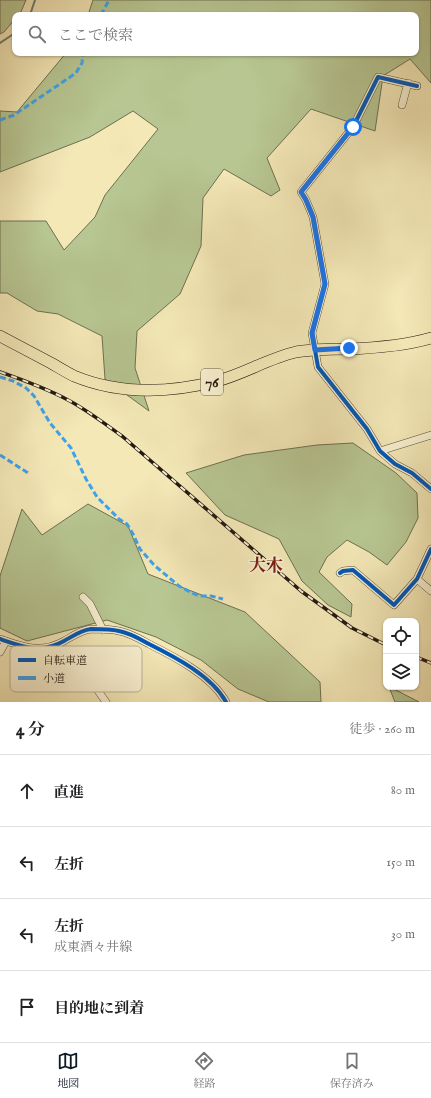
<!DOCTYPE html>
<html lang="ja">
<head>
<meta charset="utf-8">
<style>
	:root { --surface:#fff; --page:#f2f2f2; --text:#202124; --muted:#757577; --line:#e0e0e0; --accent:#111827 }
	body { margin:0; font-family:"IM FELL English","Noto Serif JP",serif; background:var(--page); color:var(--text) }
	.controls { position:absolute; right:12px; bottom:12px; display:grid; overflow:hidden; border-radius:8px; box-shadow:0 1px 3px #0004 }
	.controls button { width:36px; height:36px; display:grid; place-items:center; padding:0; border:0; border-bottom:1px solid var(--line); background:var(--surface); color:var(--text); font:20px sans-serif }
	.stop { position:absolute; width:12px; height:12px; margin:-9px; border:3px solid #1a73e8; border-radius:50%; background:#fff }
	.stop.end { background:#1a73e8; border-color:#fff; box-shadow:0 1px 4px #0008 }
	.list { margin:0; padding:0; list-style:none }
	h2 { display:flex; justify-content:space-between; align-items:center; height:52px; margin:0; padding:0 16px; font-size:17px }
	h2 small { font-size:13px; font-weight:400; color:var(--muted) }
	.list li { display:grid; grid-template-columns:26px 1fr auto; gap:12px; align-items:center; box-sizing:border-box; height:72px; padding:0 16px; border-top:1px solid var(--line) }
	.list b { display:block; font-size:15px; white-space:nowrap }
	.list p { margin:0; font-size:13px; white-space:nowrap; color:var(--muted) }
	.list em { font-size:13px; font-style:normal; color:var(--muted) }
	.icon { flex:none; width:22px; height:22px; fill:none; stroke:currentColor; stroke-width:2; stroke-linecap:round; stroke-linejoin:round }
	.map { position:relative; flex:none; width:431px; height:702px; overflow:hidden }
	.search { position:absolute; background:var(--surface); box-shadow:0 1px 3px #0004; left:12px; right:12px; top:12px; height:44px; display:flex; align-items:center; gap:10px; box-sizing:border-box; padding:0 14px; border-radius:8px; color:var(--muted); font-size:15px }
	.sheet { height:340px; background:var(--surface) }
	nav { display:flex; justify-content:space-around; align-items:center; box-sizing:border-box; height:56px; border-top:1px solid var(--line); background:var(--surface); font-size:11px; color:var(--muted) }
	nav a { display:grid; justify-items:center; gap:2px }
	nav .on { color:var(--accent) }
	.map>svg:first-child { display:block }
</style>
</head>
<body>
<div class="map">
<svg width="431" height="702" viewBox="0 0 431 702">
	<rect width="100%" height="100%" fill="#f4e8b7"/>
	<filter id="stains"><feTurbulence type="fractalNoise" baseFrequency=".005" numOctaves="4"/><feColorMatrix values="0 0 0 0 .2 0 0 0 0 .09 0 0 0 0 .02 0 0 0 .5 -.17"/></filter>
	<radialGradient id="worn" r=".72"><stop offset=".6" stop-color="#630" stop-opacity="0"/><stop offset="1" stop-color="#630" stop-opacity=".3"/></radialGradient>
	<path fill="#b7c692" stroke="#6e7052" d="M0,0H26L20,14L15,15V19L4,32L0,34Z
		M93,0H431V83L410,59L383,76L375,131L311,109L267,158L280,190L271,196L224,169L203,198L201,246L180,294L137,331L135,368L149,411L105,379L102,336L58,314L37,311L7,293H0V221H46L64,250L95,217L105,195L158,129L133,111L90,137L0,172V111L17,112L66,53H416V15H88Z
		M353,443L396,473L417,493L418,518L406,542L387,565L369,552L347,540L327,557L319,572L352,604L351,617L328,605L302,581L279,539L225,515L186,473L244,455L317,445Z
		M88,504L128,526L148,574L245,612L320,682L321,702H269L238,689L201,660L156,637L107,620L27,641L0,628V576L22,509L42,535Z
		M389,687H390L419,702H395Z"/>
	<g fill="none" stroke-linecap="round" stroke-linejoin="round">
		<path stroke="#6c7d73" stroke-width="2" d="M30,15L35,0
			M0,43L15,33"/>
		<defs>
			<path id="street" d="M417,86L378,77L353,127L301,192L306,200L313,217L325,284L312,333L318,367L367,429L380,451L395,464L412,473L431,489
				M402,105L408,83
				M380,451L431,435
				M340,573L343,571L353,570L394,605L417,579L431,549
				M417,579L431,591
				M83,597L90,604L103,630
				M0,639C23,647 41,654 64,641C73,636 81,630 91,629C100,629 111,629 119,631C130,633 140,639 149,644C175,657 212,676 226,702
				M43,649L84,676L94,685L106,702
				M0,652L6,641"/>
			<path id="primary" d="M0,336C17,345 34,354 51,363C58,367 66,372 74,376C120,395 170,393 217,381C244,374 269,358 296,352C313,349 330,349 347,349C375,348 404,346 431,338"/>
		</defs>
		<use href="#street" stroke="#584e3a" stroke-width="8"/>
		<use href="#primary" stroke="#241a11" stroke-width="12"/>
		<use href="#street" stroke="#f8f0d0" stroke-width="7"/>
		<use href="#primary" stroke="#f4e8b7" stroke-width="11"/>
		<defs>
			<path id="rail" d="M0,372C23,380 47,389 68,400C87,410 105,424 122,436L301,591L352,628L386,645
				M416,657L431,663"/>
		</defs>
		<use href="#rail" stroke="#241a11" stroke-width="3.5"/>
		<use href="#rail" stroke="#f8f0d0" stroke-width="2" stroke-dasharray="6" stroke-linecap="butt"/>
		<path stroke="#3ea2ea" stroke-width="3" stroke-dasharray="6 3" stroke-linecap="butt" d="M101,15L109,0
			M0,120L14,115L76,73L82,63L83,53
			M0,377L13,381L26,388L34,396L50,423L71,448L86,479L97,497L119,519L127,524L133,534L140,549L154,565L179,586L190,592L199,596H211L223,599
			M0,455L28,473"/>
		<defs>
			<path id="cycleway" d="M417,86L378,77L353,127L301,192L306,200L313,217L325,284L312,333L318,367L367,429L380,451L395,464L412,473L431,489
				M340,573L343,571L353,570L394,605L417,579L431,549
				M0,639C23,647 41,654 64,641C73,636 81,630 91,629C100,629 111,629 119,631C130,633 140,639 149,644C175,657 212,676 226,702"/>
		</defs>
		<use href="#cycleway" stroke="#f8f0d0" stroke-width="6"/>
		<use href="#cycleway" stroke="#0057b8" stroke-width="4"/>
	</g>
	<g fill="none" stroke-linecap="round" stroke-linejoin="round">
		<path stroke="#1a73e8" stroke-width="5" d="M349,348L315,350L312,333L325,284L313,217L306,200L301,192L353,127"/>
	</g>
	<g text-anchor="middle" stroke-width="3.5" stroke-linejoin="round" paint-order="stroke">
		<rect fill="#f8f0d0" stroke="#645a4a" stroke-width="1" x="201" y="369" width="22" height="26" rx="3"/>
		<g font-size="15" font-weight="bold" fill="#241a11">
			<text x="212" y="387">76</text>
		</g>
		<g font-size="17" font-weight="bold" fill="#7a1f14" stroke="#f8f0d0">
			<text x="266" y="571">大木</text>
		</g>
	</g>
	<rect x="10" y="646" width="132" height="46" rx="6" fill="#f8f0d0" stroke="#b8b097" stroke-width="1"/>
	<rect x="18" y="658" width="18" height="4" fill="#0057b8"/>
	<rect x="18" y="676" width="18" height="4" fill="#3ea2ea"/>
	<g font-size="11" fill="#241a11">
		<text x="43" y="664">自転車道</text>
		<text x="43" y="682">小道</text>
	</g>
	<rect width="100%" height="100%" filter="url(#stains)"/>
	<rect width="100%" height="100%" fill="url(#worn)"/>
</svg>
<div class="controls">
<button><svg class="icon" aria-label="locate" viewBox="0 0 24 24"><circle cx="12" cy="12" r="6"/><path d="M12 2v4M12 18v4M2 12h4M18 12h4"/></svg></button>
<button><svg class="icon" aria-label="layers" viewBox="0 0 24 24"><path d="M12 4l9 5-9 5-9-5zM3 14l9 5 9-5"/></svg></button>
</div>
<div class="stop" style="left:353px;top:127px"></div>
<div class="stop end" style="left:349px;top:348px"></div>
<div class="search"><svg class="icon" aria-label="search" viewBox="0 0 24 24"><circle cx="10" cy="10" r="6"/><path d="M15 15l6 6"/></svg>ここで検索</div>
</div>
<section class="sheet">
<h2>4 分<small>徒歩 · 260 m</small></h2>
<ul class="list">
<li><svg class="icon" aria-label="ahead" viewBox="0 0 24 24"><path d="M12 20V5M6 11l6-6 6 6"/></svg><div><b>直進</b></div><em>80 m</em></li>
<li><svg class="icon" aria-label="left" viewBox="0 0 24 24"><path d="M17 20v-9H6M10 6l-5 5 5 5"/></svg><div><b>左折</b></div><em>150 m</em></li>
<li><svg class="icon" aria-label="left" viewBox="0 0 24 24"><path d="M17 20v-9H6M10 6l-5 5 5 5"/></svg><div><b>左折</b><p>成東酒々井線</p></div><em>30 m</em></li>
<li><svg class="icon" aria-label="arrive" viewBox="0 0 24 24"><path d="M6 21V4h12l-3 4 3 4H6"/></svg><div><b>目的地に到着</b></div></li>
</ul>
</section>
<nav>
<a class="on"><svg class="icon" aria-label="map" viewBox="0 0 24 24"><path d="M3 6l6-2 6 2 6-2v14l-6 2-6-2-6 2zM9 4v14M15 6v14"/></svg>地図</a>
<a><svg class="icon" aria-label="directions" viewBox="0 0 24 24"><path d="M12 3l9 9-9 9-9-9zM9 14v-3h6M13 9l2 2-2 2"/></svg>経路</a>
<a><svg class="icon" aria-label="saved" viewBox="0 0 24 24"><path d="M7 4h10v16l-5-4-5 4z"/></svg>保存済み</a>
</nav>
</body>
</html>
